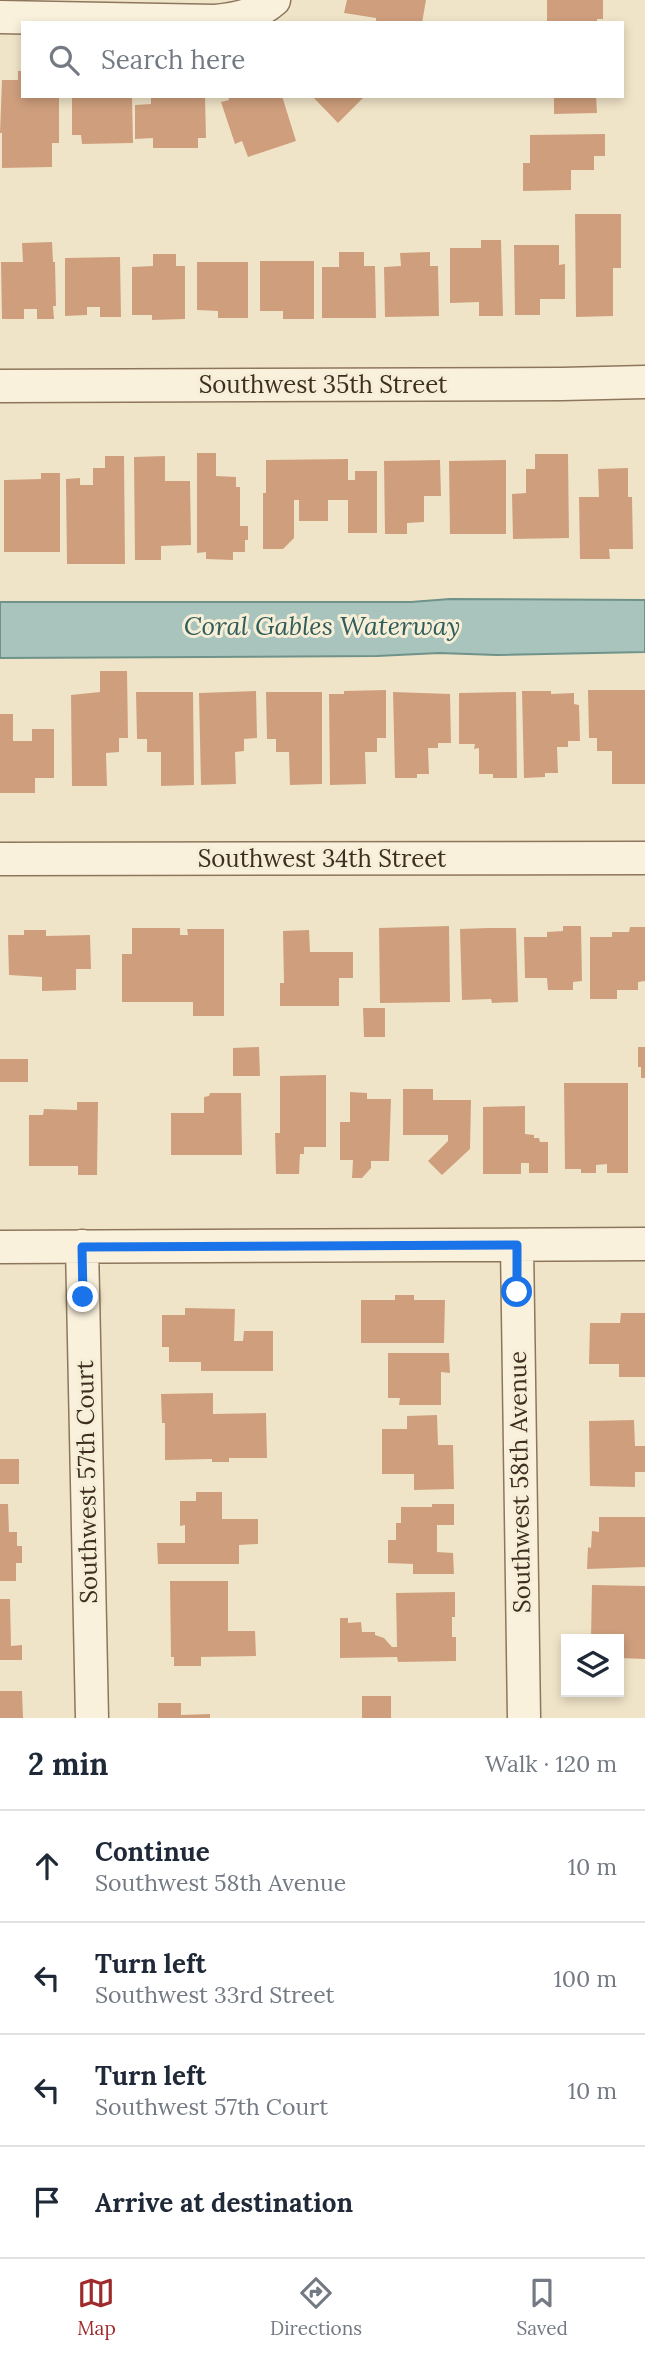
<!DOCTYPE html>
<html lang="en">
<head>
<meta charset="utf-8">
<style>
	:root { --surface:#fff; --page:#f6f6f7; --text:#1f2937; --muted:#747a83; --line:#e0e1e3; --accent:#9e2a2b }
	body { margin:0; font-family:Lora,serif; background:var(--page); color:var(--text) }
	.controls { position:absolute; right:21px; bottom:21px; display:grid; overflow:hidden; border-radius:0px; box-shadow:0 4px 10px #0003 }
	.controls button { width:63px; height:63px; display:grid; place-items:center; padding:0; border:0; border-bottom:2px solid var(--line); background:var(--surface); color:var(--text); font:35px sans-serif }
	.stop { position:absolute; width:21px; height:21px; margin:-16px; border:5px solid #1a73e8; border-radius:50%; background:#fff }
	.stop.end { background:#1a73e8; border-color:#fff; box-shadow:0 2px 7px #0008 }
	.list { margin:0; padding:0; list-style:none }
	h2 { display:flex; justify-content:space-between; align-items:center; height:91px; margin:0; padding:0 28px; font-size:30px }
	h2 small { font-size:23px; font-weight:400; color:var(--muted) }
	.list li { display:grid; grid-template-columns:46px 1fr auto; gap:21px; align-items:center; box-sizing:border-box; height:112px; padding:0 28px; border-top:2px solid var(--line) }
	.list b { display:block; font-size:26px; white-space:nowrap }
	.list p { margin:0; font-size:23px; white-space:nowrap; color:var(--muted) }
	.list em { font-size:23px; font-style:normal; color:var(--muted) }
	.icon { flex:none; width:38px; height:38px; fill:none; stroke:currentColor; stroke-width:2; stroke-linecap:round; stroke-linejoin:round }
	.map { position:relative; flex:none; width:645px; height:1718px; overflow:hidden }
	.search { position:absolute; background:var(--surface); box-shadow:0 4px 10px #0003; left:21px; right:21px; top:21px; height:77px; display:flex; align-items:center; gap:18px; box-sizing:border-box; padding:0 24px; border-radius:0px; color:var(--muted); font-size:26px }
	.sheet { height:539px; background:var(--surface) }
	nav { display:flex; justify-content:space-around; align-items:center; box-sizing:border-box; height:98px; border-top:2px solid var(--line); background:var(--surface); font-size:19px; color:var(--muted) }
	nav a { display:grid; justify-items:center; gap:4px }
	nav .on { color:var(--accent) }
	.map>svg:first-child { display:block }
</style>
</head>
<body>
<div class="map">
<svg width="645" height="1718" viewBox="0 0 645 1718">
	<rect width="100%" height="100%" fill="#f0e4c8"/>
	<path fill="#a9c4bc" stroke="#6f938a" stroke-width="2" d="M450,599L645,600V652L497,655L439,653L377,656L0,658V602H411Z"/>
	<path fill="#cf9f7d" d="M347,0H426L422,23H376V18L344,13Z
		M547,0H603V19H597V23H547Z
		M18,71H23V96H59V143H52V167L2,168V133H0L2,80H18Z
		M72,96H132L133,143L82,144L81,135H72Z
		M151,96H205L206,138H198V148H153V138L135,139V105L151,104Z
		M228,96H282L296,141L248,157L242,141L235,144L221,102L229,100Z
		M312,96H365L338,123Z
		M554,96H596L597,113L554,114Z
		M605,134V156H594V170H571V190L523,191V163H530V135Z
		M575,214H621V268H613V316L576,317Z
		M481,240H501L503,316H479V302L450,303V248H481Z
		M52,242L53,262H55L56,306H53L54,319H37V309H24V319H2L1,262H23L22,243Z
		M514,245H559V265L565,264V299H540V315H515Z
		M339,252H364V266H375L376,318H322V267H339Z
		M430,252V266H438L439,316L385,317L384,267L401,266L400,253Z
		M153,254H176V266H185V319L152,320V315H132V267L153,266Z
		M120,257L121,317H100V307H87V315L65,316V258Z
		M260,261H314V319H283V311H260Z
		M197,262H248V318H218V311L197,310Z
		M197,453H216V476L236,477V487H240V526H248V540H245V552H233V560L206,559V552L197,553Z
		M535,454H568L569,538L513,539L512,494L526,493V469H535Z
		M105,456H124L125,564H67L66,479L80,478V485H93V468H105Z
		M165,456V481H190L191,545L161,546V560H135L134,457Z
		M348,459V480H355V471H377V533H348V500H328V521H299V500H294V538L283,549H263V493H266V460Z
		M440,460L441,496H424V522L407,523V534H385L384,461Z
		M506,460V534H450L449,461Z
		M628,468V497H632L633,549H609L610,559H580L579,497H599L598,469Z
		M41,473H60V552H4V480L41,479Z
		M100,671H127L128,738H119V752L106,753L107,786H72L71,695L100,692Z
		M386,690V738H377V752H365L366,784L330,785L329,694H344V691Z
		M588,690H645V784H612V751H597V738H589Z
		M256,691L257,738L244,739V751L235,752L236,784L201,785L199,693Z
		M522,691H551V694L574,693V704L579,705L580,741H568V747H557L558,773H545V777L524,778Z
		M136,692H193L194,785L161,786V752H147V739H137Z
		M266,692H322V784L290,785L289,752H276V739H267Z
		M393,692L450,694L451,743H438V748H428L429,774H417V778H395Z
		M516,692L517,778H493V774H479V748L474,749L475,744H459V693Z
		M0,714H13V741H32V729H54V778H35V793H0Z
		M449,926L450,1002L380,1003L379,928Z
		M563,926H581L582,981L573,982V990H548L547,978H525L524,937H547V932L563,931Z
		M630,927H645V981L638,982V990H617V999H590V937H612V932H629Z
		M132,928H180V935H188L187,929H224V1016H193V1002H122V954H132Z
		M488,928H516L518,1002L492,1003L491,999L462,1000L460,929Z
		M24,930H46V936L90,935L91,969H76V990L42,991V977L9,975L8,935H24Z
		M309,930L310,952H353V978H339V1006H280V983H284L283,931Z
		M363,1008H385V1037H364Z
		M259,1047L260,1076H233V1048Z
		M638,1047H645V1078H641V1067H638Z
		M0,1059H28V1082H0Z
		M326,1075V1147H304V1154H300L299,1174H276L275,1133H280V1076Z
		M564,1083H628V1173H607V1164L596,1165V1173H581V1169H565Z
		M403,1089H433V1100H471L470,1149L442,1175L428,1161L448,1141V1135H403Z
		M350,1092L367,1093V1099H391L389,1161H371V1168L362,1178H352L353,1160H340V1122H350Z
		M210,1093H241L242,1155H171V1113H204V1097L209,1096Z
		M77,1102H98L97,1175H78V1166H29V1115H43L44,1109L77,1110Z
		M525,1106V1134L534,1135V1138H539L540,1142H548V1173H529V1163H521V1174H483V1107Z
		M395,1295H414V1300H445L444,1343H361V1300H395Z
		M185,1308L235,1309L234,1341H243L244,1331H273V1371H201V1362H169V1347H162V1315H185Z
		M621,1313H645V1377H619V1364H589L590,1323H620Z
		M388,1353H449L450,1373L441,1372V1405H399L400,1398H388Z
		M213,1393V1414L266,1413L267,1458H229V1462H212V1459L165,1460V1423H162L161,1394Z
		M437,1415L438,1445H453L454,1489L414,1490V1474H382V1429H407V1416Z
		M634,1420L635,1446H645V1472H635V1487L590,1486L589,1421Z
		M0,1459H19V1484H0Z
		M196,1492H222V1519H258V1544L239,1545V1564H158L157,1543H185V1525L180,1526V1501H196Z
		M0,1504H8L9,1532H17V1546H22V1563H16V1581H0Z
		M432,1504H454V1525H437V1552L453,1553L454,1574H413V1564L388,1563V1540H396V1523H401V1507H432Z
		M599,1517H645V1567L587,1569L588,1547L591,1548L592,1531L599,1532Z
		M170,1581H228V1631H255L256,1656L201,1657V1666H174V1657H171Z
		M592,1585L645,1586V1659L619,1658V1639H591Z
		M455,1592V1617H452V1637H456V1661L398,1662L397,1657L340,1658V1618H348V1623L361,1622L362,1632H375V1635L384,1638L392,1647H397L396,1593Z
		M0,1599H10L11,1646L22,1645V1660H0Z
		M0,1691H22L23,1718H0Z
		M362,1696H391V1718H362Z
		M158,1703H181V1715L210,1714V1718H158Z"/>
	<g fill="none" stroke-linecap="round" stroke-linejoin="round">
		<defs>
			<path id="minor" d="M0,17L215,21C237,19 257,15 274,0
				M0,386L562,384L645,382
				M0,859L645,858
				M517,1245L524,1718
				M82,1246L92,1718
				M0,1247L645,1244"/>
		</defs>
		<use href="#minor" stroke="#8d765c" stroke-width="35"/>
		<use href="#minor" stroke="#faf1dc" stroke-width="32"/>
	</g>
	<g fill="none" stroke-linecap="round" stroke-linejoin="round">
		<path stroke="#1a73e8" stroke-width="9" d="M83,1297L82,1247L517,1245V1292"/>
	</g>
	<g text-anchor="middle" stroke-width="6" stroke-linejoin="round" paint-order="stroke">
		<g font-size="24" fill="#3d2e20" stroke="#f7eed8">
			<text x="323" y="393">Southwest 35th Street</text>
			<text x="322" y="867">Southwest 34th Street</text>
			<text transform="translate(87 1482) rotate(-91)" y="8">Southwest 57th Court</text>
			<text transform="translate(520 1482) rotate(-91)" y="8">Southwest 58th Avenue</text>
		</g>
		<g font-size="26" font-style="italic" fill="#2f5d5a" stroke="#f7eed8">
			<text x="322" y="635">Coral Gables Waterway</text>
		</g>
	</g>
</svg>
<div class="controls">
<button><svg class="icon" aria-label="layers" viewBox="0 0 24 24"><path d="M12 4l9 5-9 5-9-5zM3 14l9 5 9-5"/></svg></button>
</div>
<div class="stop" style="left:517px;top:1292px"></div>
<div class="stop end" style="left:83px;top:1297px"></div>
<div class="search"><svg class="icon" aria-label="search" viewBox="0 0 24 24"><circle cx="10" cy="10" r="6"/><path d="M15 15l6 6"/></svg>Search here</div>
</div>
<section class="sheet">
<h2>2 min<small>Walk · 120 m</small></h2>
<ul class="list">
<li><svg class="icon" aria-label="ahead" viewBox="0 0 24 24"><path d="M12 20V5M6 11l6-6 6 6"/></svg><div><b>Continue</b><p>Southwest 58th Avenue</p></div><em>10 m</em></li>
<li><svg class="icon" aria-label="left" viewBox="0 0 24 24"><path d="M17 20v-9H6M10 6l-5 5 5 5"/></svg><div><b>Turn left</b><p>Southwest 33rd Street</p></div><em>100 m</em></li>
<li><svg class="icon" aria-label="left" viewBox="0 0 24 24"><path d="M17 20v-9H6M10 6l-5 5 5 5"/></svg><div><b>Turn left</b><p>Southwest 57th Court</p></div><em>10 m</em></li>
<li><svg class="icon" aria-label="arrive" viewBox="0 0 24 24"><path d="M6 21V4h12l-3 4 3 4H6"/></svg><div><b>Arrive at destination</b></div></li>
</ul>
</section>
<nav>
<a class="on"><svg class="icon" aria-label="map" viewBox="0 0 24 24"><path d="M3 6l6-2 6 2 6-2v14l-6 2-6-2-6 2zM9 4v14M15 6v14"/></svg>Map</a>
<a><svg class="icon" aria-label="directions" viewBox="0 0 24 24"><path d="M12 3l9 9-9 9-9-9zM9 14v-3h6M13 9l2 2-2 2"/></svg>Directions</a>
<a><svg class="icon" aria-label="saved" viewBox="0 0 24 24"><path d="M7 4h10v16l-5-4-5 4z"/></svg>Saved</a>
</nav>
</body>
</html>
